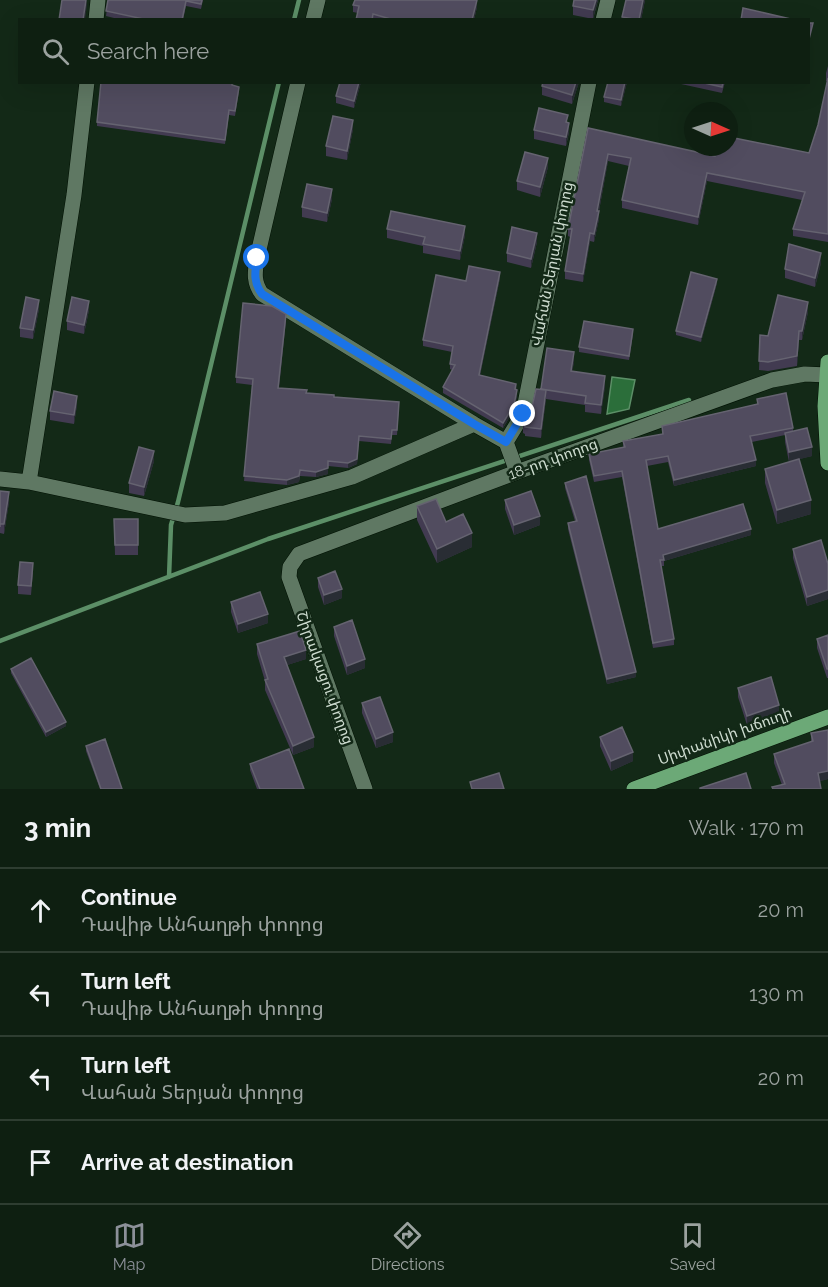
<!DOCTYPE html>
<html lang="en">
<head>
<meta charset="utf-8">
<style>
	:root { --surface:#0e1f11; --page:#17271a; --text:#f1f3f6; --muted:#9ba29f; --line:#2e3d31; --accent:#8c9099 }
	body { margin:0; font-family:Raleway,"Noto Sans Armenian",sans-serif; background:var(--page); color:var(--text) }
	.compass { position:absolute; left:684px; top:102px; width:54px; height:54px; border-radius:50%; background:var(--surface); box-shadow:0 6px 24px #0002; rotate:93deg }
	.stop { position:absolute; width:18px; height:18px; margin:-14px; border:4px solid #1a73e8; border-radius:50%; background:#fff }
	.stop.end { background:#1a73e8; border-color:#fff; box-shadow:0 2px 6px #0008 }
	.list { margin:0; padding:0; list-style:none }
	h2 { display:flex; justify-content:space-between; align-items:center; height:78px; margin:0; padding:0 24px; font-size:26px }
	h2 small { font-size:20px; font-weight:400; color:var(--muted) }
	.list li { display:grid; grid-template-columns:39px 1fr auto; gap:18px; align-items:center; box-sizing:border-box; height:84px; padding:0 24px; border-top:2px solid var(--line) }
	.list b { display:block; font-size:22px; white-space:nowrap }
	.list p { margin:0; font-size:20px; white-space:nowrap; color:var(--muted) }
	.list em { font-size:20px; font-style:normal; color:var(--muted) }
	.icon { flex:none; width:33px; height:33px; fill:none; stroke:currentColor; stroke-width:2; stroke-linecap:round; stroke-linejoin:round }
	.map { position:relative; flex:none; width:828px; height:789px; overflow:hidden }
	.search { position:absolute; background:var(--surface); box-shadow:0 6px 24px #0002; left:18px; right:18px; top:18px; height:66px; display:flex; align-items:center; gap:15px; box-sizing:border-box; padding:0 21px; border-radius:0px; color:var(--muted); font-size:22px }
	.sheet { height:414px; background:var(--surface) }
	nav { display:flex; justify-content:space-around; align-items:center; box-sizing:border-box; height:84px; border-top:2px solid var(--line); background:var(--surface); font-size:16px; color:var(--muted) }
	nav a { display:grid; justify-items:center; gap:3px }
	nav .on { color:var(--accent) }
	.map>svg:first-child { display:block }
</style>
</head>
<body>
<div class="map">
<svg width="828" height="789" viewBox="0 0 828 789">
	<rect width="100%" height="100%" fill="#132917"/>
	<path fill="#2b6e3a" stroke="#5c8f67" stroke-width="1.5" d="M612,377L635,380L629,409L607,414Z"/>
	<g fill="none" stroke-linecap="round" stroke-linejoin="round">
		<path stroke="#5c8f67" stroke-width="4.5" d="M294,20L299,0
			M169,577L171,525L178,502L279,82
			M0,641L268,539L689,400"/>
		<defs>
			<path id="minor" d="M96,20L98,0
				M313,20L318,0
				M603,20L608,0
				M298,82L257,258C255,272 253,282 262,294L474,424L506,442
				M506,442L523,414L589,82
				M506,442L517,472
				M0,479L29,482L185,515L225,513L352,477L474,424
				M29,482L74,195L87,82
				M365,789L289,577L290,567L299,554L517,472L772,380L805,374L827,375"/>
			<path id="major" d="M828,362L825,406L828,463
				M634,789L828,717"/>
		</defs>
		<use href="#minor" stroke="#001103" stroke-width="16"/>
		<use href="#major" stroke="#001103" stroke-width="16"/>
		<use href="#minor" stroke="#5f7863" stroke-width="15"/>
		<use href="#major" stroke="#6ca977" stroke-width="15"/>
	</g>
	<path fill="#423b51" d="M108,0H203L201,9L186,6L183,20H122L106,16Z
		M598,0L593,19L573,15V6Z
		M645,0L641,20H622V17Z
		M353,5L477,7L474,20H356L358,13L353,12Z
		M828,66V242L793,236V229L802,200L707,181L698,225L622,208V200L629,166L608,161L599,211V219L594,242L590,241L583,282L565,279V271L570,237L568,236V229L588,128L715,156L809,153L818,125L827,81H826V73Z
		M361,82L354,108L336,103V96Z
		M579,82L572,104L542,95V86Z
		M627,82L621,106L604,102V97Z
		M672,82H725L722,93Z
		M232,86L239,91L235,116L229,115L225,144L97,126V122Z
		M568,122L569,132L566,146L534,139V130Z
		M353,129L347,160L326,156V146Z
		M548,167L540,197L517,190V181Z
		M332,199L327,222L302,217V207Z
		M387,229L465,235L460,260L423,253V246L387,238Z
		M537,242L531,268L507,262V253Z
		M821,263L815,287L785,278V269Z
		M500,278L480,375L516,384L517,396L514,410L503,428L443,393V387L452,370L450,369V364L452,352L423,346V340L466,281Z
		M717,283L701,342L676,335V331Z
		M39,309L33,339L20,337V328Z
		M89,310L84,334L67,330V321Z
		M808,312L802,340H799L797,366L768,371L759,370L760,335L768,336Z
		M286,320L279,388L399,407L397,435H392L391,444L359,441L357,464L348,468L328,466V474L316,477L300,476L299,482L287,485L244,481L252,385L236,383V377Z
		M633,334L629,360L579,352V347Z
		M574,362L572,371L605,386L601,414L585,412V405L546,399L541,438L525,436V434L523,433V424L541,389Z
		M757,399L793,428V431L812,456L799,459L811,514L777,524L765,483V469L789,462L785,442V435L752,442L756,466L674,486L668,462L647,466L658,529L751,535L664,561V566H661L674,639V645L653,648L622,477L594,482L589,460V454L623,447V441L662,434V426L757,404Z
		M77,405L74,424L50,420V411Z
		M154,461L144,496L129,493V483Z
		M565,483L636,677L607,684L568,529V523L575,521L565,488Z
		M0,491L9,502L4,534L0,533V536Z
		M505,500L540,525L514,535L505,509Z
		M417,506L446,522L472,547L437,563L417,520Z
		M114,519H138V555H115Z
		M793,549L828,564V599L807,606L793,558Z
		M33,572L31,595L18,594V585Z
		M318,578L342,598L324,605L318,587Z
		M231,602L268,623L238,633L231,612Z
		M334,627L365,668L347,675L334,636Z
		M828,635V678H827L817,648V639Z
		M257,644L306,659L287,665L314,747L293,755L265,690V681L257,654Z
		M11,669L66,726L46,737L11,673Z
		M738,688L779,715L747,725L738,697Z
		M362,703L393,742L376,748L362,713Z
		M828,730V779L819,781L782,785L774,763V754L811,742V733Z
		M600,737L633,761L611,771L600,746Z
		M86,746L122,789H100L86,751Z
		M250,764L304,789H257L250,770Z"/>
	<path fill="#292d34" d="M86,0L87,5L85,20H83Z
		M477,0V7L474,20H472Z
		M596,0H598L593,19V10Z
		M643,0H645L641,20H639Z
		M359,82H361L354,108V101Z
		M576,82H579L572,104V95Z
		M625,82H627L621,106V100Z
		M353,120V129L347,160V151Z
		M569,123V132L566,146V137Z
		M608,154V161L598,216L599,211V219L594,242V234L597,211Z
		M548,158V167L540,197V187Z
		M707,173V181L698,225V217Z
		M332,189V199L327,222V213Z
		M465,226V235L460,260V251Z
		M537,233V242L531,268V259Z
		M590,233V241L583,282V274Z
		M821,253V263L815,287V278Z
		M500,272V278L479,381V375Z
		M717,279V283L701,342V337Z
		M39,300V309L33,339V330Z
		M89,301V310L84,334V325Z
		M808,302V312L802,340V331Z
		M799,331V340L797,366V356Z
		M574,352V362L571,380V371Z
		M605,376V386L601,414V405Z
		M517,390V396L514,410L503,428V423Z
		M546,390V399L541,438V429Z
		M77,396V405L74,424V415Z
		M359,436L357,464L348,468V463Z
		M812,447V456L789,462V452Z
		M154,451V461L144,496V487Z
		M756,460V466L674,486V480Z
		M328,461V474L316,477V472Z
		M300,470L299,482L287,485V480Z
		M9,492V502L4,534V524Z
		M811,500V514L777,524V510Z
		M540,516V525L514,535V525Z
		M751,529V535L664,561L663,555Z
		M472,533V547L437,563V549Z
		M342,589V598L324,605V595Z
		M828,590V599L807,606V597Z
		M268,614V623L238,633V624Z
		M306,650V659L284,666V657Z
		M365,659V668L347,675V666Z
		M636,672V677L607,684V679Z
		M779,705V715L747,725V716Z
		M66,722V726L46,737V732Z
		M393,732V742L376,748V739Z
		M314,737V747L293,755V746Z
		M633,752V761L611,771V761Z
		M828,771V779L818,782V773Z"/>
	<path fill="#514c5f" stroke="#656370" stroke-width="1.5" d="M62,0H86L83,20H59Z
		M108,0H202L201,4L186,1L182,20H148L106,11Z
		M355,0H477L472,20H394L373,14L372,20H356L359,6L353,5Z
		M574,0H596L593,10L573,6Z
		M626,0H643L639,20L622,17Z
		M743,8L795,20H741Z
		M808,23H813L808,43Z
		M828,78V234L793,229L805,192L707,173L698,217L622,200L631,158L608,154L597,211H599L594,234L590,233L583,274L565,271L572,229H568L588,128L715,156L716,147H729V137L809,153L818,125Z
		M101,82H232V85L239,87L235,111L229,110L225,140L97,122Z
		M340,82H359L354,101L336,96Z
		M543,82H576L572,95L542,86Z
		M608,82H625L621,100L604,97Z
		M700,82H723L722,87Z
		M539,108L568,115L566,122L569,123L566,137L534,130Z
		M333,116L353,120L347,151L326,146Z
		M525,152L548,158L540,187L517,181Z
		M307,184L332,189L327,213L302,207Z
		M391,211L465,226L460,251L423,244L425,237L387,229Z
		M512,227L537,233L531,259L507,253Z
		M789,244L821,253L815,278L785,269Z
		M469,266L500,272L479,375L516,384L515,389L517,390L514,405L503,423L443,387L455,365L450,364L453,346L423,340L436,275L466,281Z
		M691,272L717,279L701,337L676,331Z
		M778,295L808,302L802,331H799L797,356L768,362L759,361L760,335L768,336Z
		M26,297L39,300L33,330L20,328Z
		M72,297L89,301L84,325L67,321Z
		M243,303L272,306L286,314L278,388L307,390L306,393L334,395V397L399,402L397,430H392L391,439L359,436L357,459L348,463L328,461V468L316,472L300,470L299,476L287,480L244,476L253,379L236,377Z
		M584,321L633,329L629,356L579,347Z
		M547,348L574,352L571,371L605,376L601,405L585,403L586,396L541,389Z
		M536,389L546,390L541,429L525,427V424H523L532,407Z
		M54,391L77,396L74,415L50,411Z
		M786,393L793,428L750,436L756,460L674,480L668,456L646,460L658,529L743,504L751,529L663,555L664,560H660L674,639L653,643L622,471L594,476L589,454L625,447L623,441L663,434L662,426L758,404L757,399Z
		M807,428L812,447L789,452L785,433Z
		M139,447L154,451L144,487L129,483Z
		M799,459L811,500L777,510L765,469Z
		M586,476L636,672L607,679L568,523L577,521L565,483Z
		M0,491L9,492L4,524H0V527Z
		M531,491L540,516L514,525L505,500Z
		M436,499L446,522L463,514L472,533L437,549L417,506Z
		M114,519H138V545H115Z
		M821,540L828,564V590L807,597L793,549Z
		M20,562L33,563L31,586L18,585Z
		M335,571L342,589L324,595L318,578Z
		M260,592L268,614L238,624L231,602Z
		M352,620L365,659L347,666L334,627Z
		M300,631L306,650L284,657L314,737L293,746L265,680L268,679L257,644Z
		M828,635V669H827L817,639Z
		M31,658L66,722L46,732L11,669Z
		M771,677L779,705L747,716L738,688Z
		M380,697L393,732L376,739L362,703Z
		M622,727L633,752L611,761L600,737Z
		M828,730V771L818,773L821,789H773L772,787L785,784L774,754L813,741L811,733Z
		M105,739L122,789H101L86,746Z
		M289,749L304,789H260L250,764Z
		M499,773L504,789H472L470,782Z
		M746,773L751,789H700V788Z"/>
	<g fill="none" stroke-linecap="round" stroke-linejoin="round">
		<path stroke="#1a73e8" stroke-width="8" d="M257,258C255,272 253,282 262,294L474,424L506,442L523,414"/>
	</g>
	<g text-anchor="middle" stroke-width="5" stroke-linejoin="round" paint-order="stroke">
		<g font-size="15" fill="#cddbcf" stroke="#132917">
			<text transform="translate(552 264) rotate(-79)" y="5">Վահան Տերյան փողոց</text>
			<text transform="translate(553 459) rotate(-20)" y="5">18-րդ փողոց</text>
			<text transform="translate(325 678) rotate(70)" y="5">Շիրակացու փողոց</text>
			<text transform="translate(725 736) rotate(-20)" y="5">Սիփանիկի խճուղի</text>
		</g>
	</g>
</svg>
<svg class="compass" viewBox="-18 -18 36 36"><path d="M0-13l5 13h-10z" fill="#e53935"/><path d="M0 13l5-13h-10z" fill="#9ba29f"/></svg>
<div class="stop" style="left:257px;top:258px"></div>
<div class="stop end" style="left:523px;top:414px"></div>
<div class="search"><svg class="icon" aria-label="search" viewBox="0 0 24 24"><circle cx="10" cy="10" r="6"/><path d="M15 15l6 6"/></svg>Search here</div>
</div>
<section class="sheet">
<h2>3 min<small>Walk · 170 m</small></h2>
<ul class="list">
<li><svg class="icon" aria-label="ahead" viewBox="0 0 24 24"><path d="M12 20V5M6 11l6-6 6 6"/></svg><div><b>Continue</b><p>Դավիթ Անհաղթի փողոց</p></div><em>20 m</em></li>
<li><svg class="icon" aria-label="left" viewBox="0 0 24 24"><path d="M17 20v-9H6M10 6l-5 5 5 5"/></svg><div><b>Turn left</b><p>Դավիթ Անհաղթի փողոց</p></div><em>130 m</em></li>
<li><svg class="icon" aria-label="left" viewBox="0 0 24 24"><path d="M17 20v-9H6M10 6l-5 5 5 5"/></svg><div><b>Turn left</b><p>Վահան Տերյան փողոց</p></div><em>20 m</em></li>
<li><svg class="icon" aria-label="arrive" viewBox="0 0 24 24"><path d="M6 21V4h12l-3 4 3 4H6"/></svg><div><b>Arrive at destination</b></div></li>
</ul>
</section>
<nav>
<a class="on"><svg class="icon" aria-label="map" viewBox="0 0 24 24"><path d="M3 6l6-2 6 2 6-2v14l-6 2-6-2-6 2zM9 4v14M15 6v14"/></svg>Map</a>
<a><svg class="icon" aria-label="directions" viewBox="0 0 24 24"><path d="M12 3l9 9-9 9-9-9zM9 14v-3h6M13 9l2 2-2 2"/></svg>Directions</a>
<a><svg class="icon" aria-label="saved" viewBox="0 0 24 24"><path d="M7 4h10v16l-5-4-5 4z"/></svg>Saved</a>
</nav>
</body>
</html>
